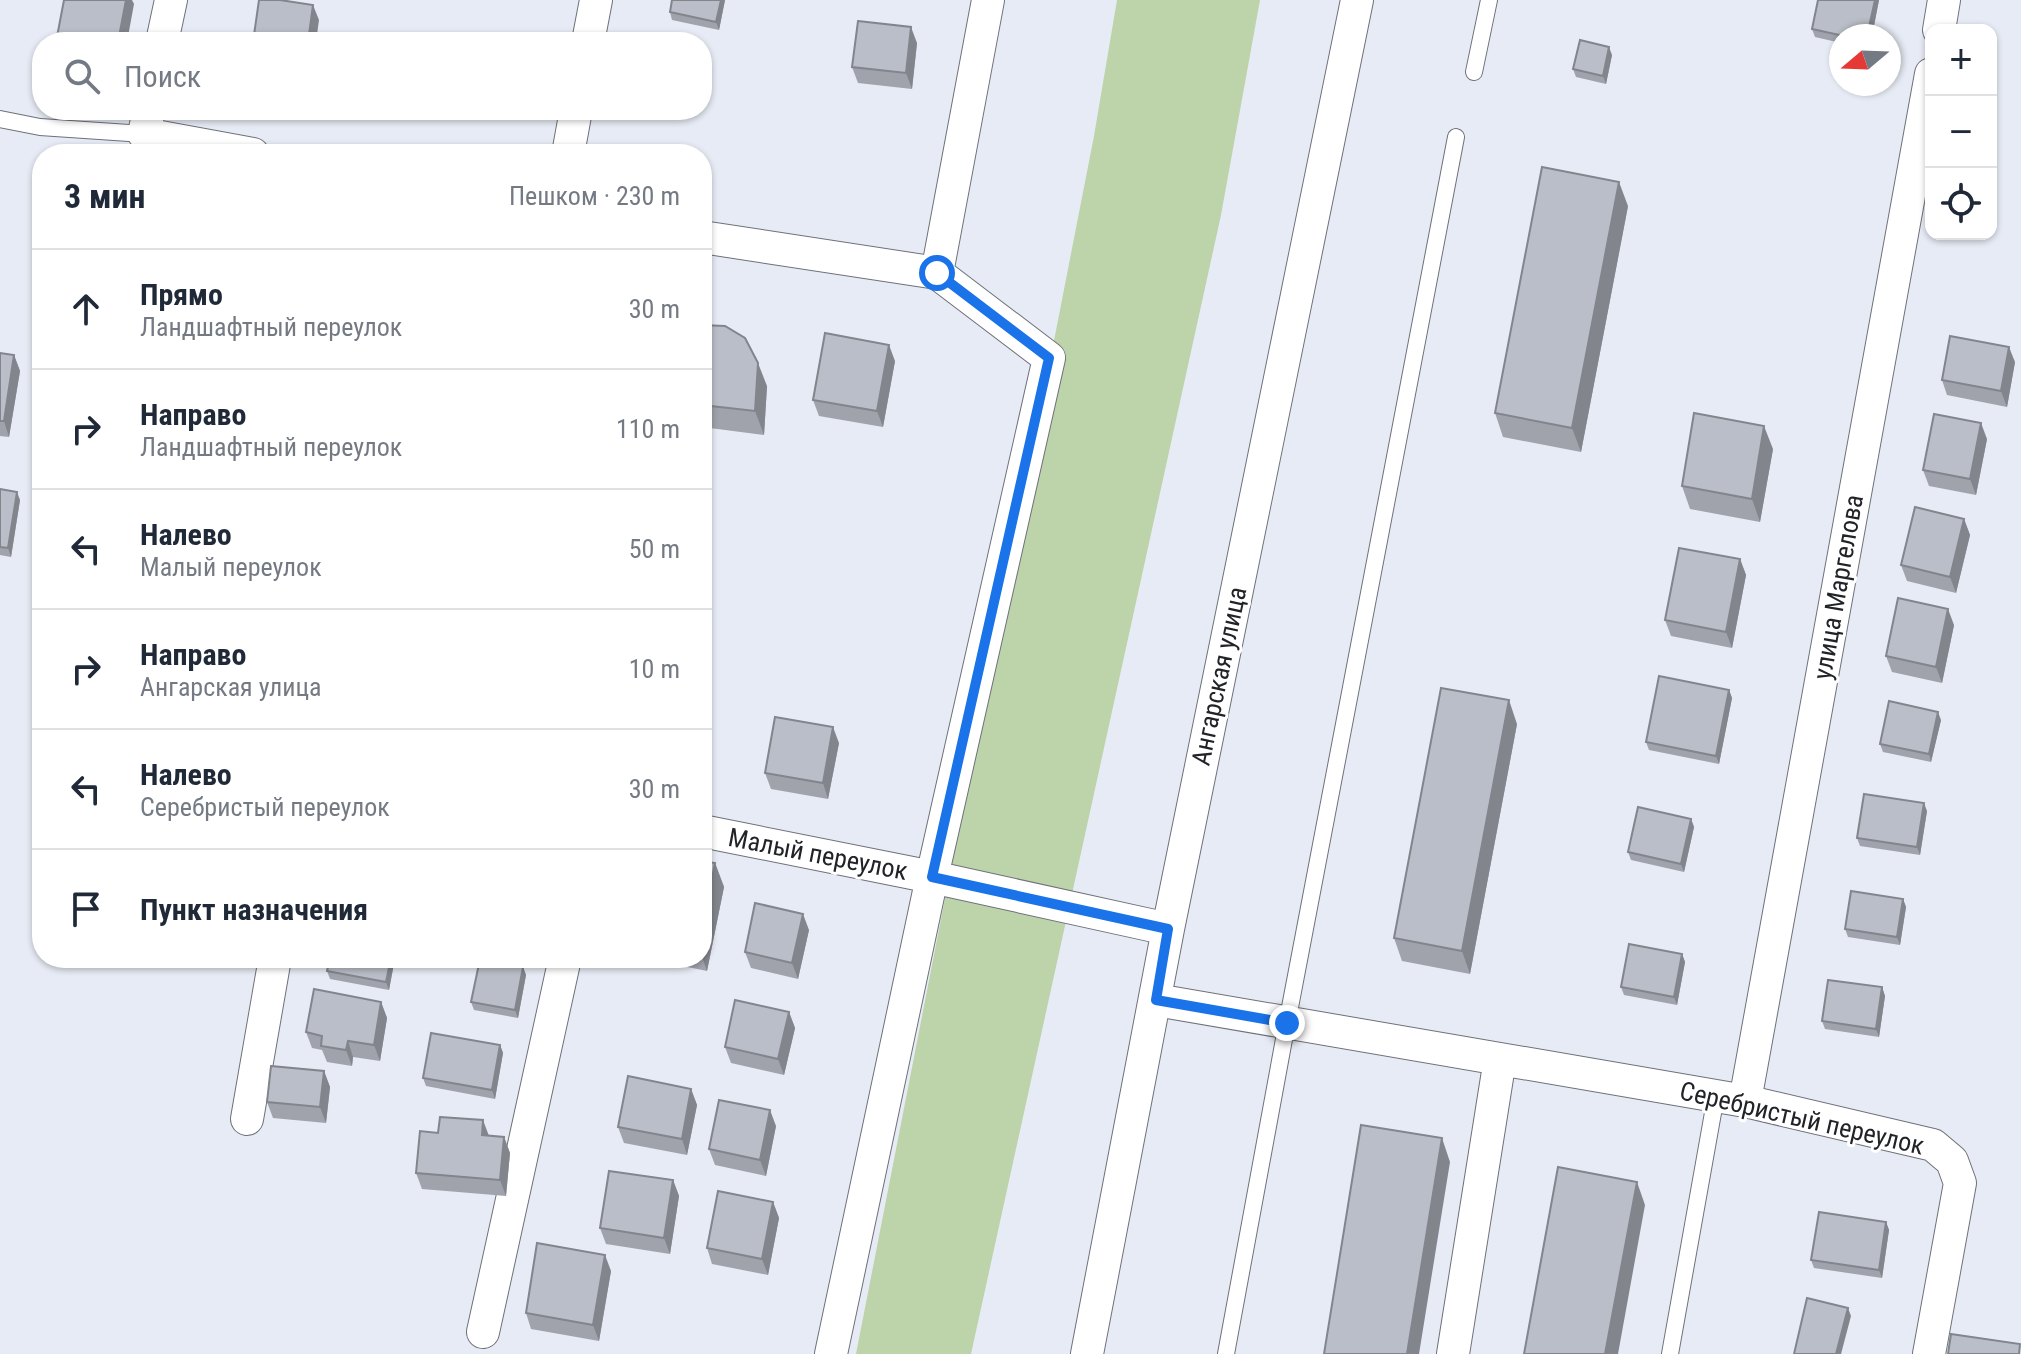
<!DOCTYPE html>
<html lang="ru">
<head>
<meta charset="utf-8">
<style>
	:root { --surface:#fff; --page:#f6f6f7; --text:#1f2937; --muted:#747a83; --line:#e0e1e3 }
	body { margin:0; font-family:"Roboto Condensed",sans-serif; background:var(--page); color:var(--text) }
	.controls { position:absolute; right:24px; top:24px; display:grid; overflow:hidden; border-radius:16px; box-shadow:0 2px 6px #0004 }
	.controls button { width:72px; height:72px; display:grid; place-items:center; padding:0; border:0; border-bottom:2px solid var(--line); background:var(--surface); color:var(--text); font:40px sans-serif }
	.compass { position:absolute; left:1829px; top:24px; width:72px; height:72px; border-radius:50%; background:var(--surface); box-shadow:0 2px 6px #0004; rotate:251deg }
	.stop { position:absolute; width:24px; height:24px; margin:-18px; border:6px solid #1a73e8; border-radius:50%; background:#fff }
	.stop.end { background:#1a73e8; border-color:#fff; box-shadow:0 2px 8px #0008 }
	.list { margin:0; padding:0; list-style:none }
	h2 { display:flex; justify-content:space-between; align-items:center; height:104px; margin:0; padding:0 32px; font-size:34px }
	h2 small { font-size:26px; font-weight:400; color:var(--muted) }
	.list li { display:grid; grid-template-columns:52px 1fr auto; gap:24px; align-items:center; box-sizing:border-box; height:120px; padding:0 32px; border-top:2px solid var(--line) }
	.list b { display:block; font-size:30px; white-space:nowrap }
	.list p { margin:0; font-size:26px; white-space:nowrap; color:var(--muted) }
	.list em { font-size:26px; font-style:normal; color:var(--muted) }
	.icon { flex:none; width:44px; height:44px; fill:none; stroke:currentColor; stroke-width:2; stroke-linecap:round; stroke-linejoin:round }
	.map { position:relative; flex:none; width:2021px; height:1354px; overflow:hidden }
	.search { position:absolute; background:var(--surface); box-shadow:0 2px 6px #0004; left:32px; top:32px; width:680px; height:88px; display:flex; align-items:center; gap:20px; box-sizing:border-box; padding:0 28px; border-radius:32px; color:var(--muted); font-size:30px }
	.panel { position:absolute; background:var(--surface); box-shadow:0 2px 6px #0004; left:32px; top:144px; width:680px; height:824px; border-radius:32px }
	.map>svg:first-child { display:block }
</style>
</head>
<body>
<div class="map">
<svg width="2021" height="1354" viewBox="0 0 2021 1354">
	<rect width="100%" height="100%" fill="#e7ebf5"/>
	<path fill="#bdd3a9" d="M1117,0H1260L1221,215L971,1354H856L1094,136Z"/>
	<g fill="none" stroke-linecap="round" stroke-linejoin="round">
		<defs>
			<path id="service" d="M1474,72L1489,0
				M0,119L40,127L144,134
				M1226,1354L1287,1023L1456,137
				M1670,1354L1716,1096"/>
			<path id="minor" d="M1939,30L1944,0
				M162,42L171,0
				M588,42L596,0
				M149,110L144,134L253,154
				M568,154L576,110
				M702,237L937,273
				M702,831L932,877L1168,929
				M1156,1000L1745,1101L1933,1145L1952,1161L1960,1183L1929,1354
				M1745,1101L1931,74
				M247,1119L275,958
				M483,1332L565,958
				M831,1354L932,877L1049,358L937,273L988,0
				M1087,1354L1168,929L1357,0
				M1453,1354L1500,1059"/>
		</defs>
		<use href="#service" stroke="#6e717a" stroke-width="18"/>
		<use href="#minor" stroke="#6e717a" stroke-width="34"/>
		<use href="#service" stroke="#fff" stroke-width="16"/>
		<use href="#minor" stroke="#fff" stroke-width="32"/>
	</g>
	<path fill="#a0a3ac" d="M725,0L719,30L672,20L670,12Z
		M1818,0H1879L1872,36H1841V43L1815,37L1812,29Z
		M917,43L912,89L858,83L852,67Z
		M1612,55L1606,84L1576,77L1573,69Z
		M1628,206L1581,452L1503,437L1495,413Z
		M702,325L767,386L764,435L702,427Z
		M0,353L14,355L20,371L9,437L0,436Z
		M895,361L883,427L819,416L813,400Z
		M2015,362L2007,407L1947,395L1942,380Z
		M1987,439L1976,495L1929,486L1923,470Z
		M1773,449L1760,522L1690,509L1682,486Z
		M0,489L20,500L11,557L0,555Z
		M1964,519L1970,535L1956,593L1907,581L1901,565Z
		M1740,559L1746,575L1732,648L1671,636L1665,620Z
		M1954,625L1942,683L1892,672L1886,656Z
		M1729,690L1732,698L1719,764L1649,750L1646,742Z
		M1941,720L1931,762L1883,752L1880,744Z
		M1517,724L1470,974L1402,961L1394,938Z
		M839,743L828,799L771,789L765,773Z
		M1927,811L1920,855L1860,846L1857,838Z
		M1691,819L1694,827L1684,872L1631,860L1628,852Z
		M702,861L715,863L724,887L707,971L644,958H702Z
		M1903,899L1906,907L1900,945L1848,937L1845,929Z
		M809,930L798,979L751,968L745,952Z
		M1682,954L1685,962L1677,1005L1624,995L1621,987Z
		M395,958L389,990L330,979L327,971Z
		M523,967L526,975L518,1018L474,1010L471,1002Z
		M1882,987L1885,996L1879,1037L1825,1029L1822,1021Z
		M381,1002L387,1018L380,1061L353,1057L352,1066L327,1062L322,1050L312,1048L306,1032Z
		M789,1012L795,1028L784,1075L731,1063L725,1047Z
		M500,1045L503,1053L495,1099L426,1086L423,1078Z
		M324,1071L330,1087L326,1123L273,1118L267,1102Z
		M691,1089L697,1105L687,1155L624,1143L618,1127Z
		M776,1126L766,1176L715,1165L709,1149Z
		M489,1136L504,1137L510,1153L506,1196L422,1189L416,1173Z
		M673,1180L679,1196L670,1254L606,1244L600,1228Z
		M773,1202L779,1218L768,1275L712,1264L707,1248Z
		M1886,1222L1889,1230L1882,1278L1814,1268L1811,1260Z
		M611,1271L599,1341L531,1329L526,1313Z"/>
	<path fill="#82858c" d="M126,0H132L134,4L127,42H118Z
		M721,0H725L719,30L716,22Z
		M1875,0H1879L1872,36H1867Z
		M313,5L319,20L316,42H308Z
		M911,27L917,43L912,89L906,73Z
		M1609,47L1612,55L1606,84L1603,76Z
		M1619,182L1628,206L1581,452L1572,428Z
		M889,345L895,361L883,427L877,411Z
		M2009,347L2015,362L2007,407L2001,391Z
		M14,355L20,371L9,437L4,421Z
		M758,363L767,386L764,435L755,411Z
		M1981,423L1987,439L1976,495L1970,479Z
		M1764,426L1773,449L1760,522L1752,499Z
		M17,492L20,500L11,557L8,548Z
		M1964,519L1970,535L1956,593L1950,577Z
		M1740,559L1746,575L1732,648L1726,632Z
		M1948,609L1954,625L1942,683L1936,667Z
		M1729,690L1732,698L1719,764L1716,756Z
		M1509,700L1517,724L1470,974L1462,951Z
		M1938,712L1941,720L1931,762L1929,754Z
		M833,727L839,743L828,799L823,783Z
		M1924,803L1927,811L1920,855L1917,847Z
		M1691,819L1694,827L1684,872L1681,864Z
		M715,863L724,887L707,971L702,957V929Z
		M1903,899L1906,907L1900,945L1897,937Z
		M803,914L809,930L798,979L792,963Z
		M1682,954L1685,962L1677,1005L1674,997Z
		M391,958H395L389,990L386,982Z
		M523,967L526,975L518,1018L515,1010Z
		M1882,987L1885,996L1879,1037L1876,1029Z
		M381,1002L387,1018L380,1061L374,1045Z
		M789,1012L795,1028L784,1075L778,1059Z
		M348,1041L353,1057L352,1066L346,1050Z
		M500,1045L503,1053L495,1099L492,1090Z
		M324,1071L330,1087L326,1123L320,1107Z
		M691,1089L697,1105L687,1155L682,1139Z
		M770,1110L776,1126L766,1176L760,1160Z
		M483,1120L489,1136L482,1135Z
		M504,1137L510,1153L506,1196L500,1180Z
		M1442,1138L1450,1162L1419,1354H1407Z
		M673,1180L679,1196L670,1254L664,1238Z
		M1637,1182L1645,1205L1618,1354H1605Z
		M773,1202L779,1218L768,1275L762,1259Z
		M1886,1222L1889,1230L1882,1278L1879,1270Z
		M605,1255L611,1271L599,1341L593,1325Z
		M1848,1308L1851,1316L1841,1354H1836Z"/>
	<path fill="#babec8" stroke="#82858c" stroke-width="2" d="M64,0H126L118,42H56Z
		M259,0H280L313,5L308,42H253Z
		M672,0H721L716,22L670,12Z
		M1818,0H1875L1867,36H1844L1812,29Z
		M858,21L911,27L906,73L852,67Z
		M1580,40L1609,47L1603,76L1573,69Z
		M1542,167L1619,182L1572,428L1495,413Z
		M702,325L725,326L745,338L758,363L755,411L702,405Z
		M825,333L889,345L877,411L813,400Z
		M1950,336L2009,347L2001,391L1942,380Z
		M0,353L14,355L4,421H0Z
		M1694,413L1764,426L1752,499L1682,486Z
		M1934,414L1981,423L1970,479L1923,470Z
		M0,489L17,492L8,548L0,547Z
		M1915,507L1964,519L1950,577L1901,565Z
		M1679,548L1740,559L1726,632L1665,620Z
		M1898,598L1948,609L1936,667L1886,656Z
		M1659,676L1729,690L1716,756L1646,742Z
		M1441,688L1509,700L1462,951L1394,938Z
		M1889,701L1938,712L1929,754L1880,744Z
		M775,717L833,727L823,783L765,773Z
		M1864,794L1924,803L1917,847L1857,838Z
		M1638,807L1691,819L1681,864L1628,852Z
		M702,861L715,863L702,929Z
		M1851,891L1903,899L1897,937L1845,929Z
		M755,903L803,914L792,963L745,952Z
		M1629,944L1682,954L1674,997L1621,987Z
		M330,958H391L386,982L327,971Z
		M480,959L523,967L515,1010L471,1002Z
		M1828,980L1882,987L1876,1029L1822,1021Z
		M314,989L381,1002L374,1045L348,1041L346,1050L321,1046L322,1036L306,1032Z
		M735,1000L789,1012L778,1059L725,1047Z
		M431,1033L500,1045L492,1090L423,1078Z
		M271,1066L324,1071L320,1107L267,1102Z
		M628,1076L691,1089L682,1139L618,1127Z
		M719,1100L770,1110L760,1160L709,1149Z
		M440,1117L483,1120L482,1135L504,1137L500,1180L416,1173L420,1131L438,1133Z
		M1361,1125L1442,1138L1407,1354H1324Z
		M1558,1167L1637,1182L1605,1354H1524Z
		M609,1171L673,1180L664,1238L600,1228Z
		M718,1191L773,1202L762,1259L707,1248Z
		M1819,1212L1886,1222L1879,1270L1811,1260Z
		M537,1243L605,1255L593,1325L526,1313Z
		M1807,1298L1848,1308L1836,1354H1794Z
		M1951,1334L2020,1344L2019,1354H1948Z"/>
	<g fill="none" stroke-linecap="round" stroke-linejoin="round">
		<path stroke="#1a73e8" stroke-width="10" d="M937,273L1049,358L932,877L1168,929L1156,1000L1287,1023"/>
	</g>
	<g text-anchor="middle" stroke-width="6" stroke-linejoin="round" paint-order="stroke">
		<g font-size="26" fill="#222327" stroke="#fff">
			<text transform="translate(1838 587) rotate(-80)" y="9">улица Маргелова</text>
			<text transform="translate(1219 676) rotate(-78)" y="9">Ангарская улица</text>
			<text transform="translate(818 854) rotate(11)" y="9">Малый переулок</text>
			<text transform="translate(1802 1118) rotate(13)" y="9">Серебристый переулок</text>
		</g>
	</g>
</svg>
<div class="controls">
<button>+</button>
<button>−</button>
<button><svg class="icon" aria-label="locate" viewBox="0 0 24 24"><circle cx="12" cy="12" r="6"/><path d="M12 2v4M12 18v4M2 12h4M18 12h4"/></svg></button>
</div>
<svg class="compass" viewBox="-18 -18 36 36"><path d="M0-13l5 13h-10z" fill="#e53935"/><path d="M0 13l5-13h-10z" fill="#747a83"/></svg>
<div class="stop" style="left:937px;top:273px"></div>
<div class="stop end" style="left:1287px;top:1023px"></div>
<div class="search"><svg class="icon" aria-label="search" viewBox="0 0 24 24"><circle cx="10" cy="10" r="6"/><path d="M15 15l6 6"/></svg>Поиск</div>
<section class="panel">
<h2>3 мин<small>Пешком · 230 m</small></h2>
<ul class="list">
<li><svg class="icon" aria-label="ahead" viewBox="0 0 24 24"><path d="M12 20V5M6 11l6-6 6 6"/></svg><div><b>Прямо</b><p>Ландшафтный переулок</p></div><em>30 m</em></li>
<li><svg class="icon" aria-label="right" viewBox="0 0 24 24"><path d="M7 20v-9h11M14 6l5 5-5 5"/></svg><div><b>Направо</b><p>Ландшафтный переулок</p></div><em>110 m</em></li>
<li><svg class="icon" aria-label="left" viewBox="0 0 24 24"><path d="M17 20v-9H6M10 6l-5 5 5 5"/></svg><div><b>Налево</b><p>Малый переулок</p></div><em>50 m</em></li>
<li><svg class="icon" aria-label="right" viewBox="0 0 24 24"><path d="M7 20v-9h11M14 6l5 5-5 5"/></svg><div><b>Направо</b><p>Ангарская улица</p></div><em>10 m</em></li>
<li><svg class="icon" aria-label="left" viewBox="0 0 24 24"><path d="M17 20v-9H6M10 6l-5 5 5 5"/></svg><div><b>Налево</b><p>Серебристый переулок</p></div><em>30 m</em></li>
<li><svg class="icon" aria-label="arrive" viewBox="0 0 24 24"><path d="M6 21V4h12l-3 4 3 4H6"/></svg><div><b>Пункт назначения</b></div></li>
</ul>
</section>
</div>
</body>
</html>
